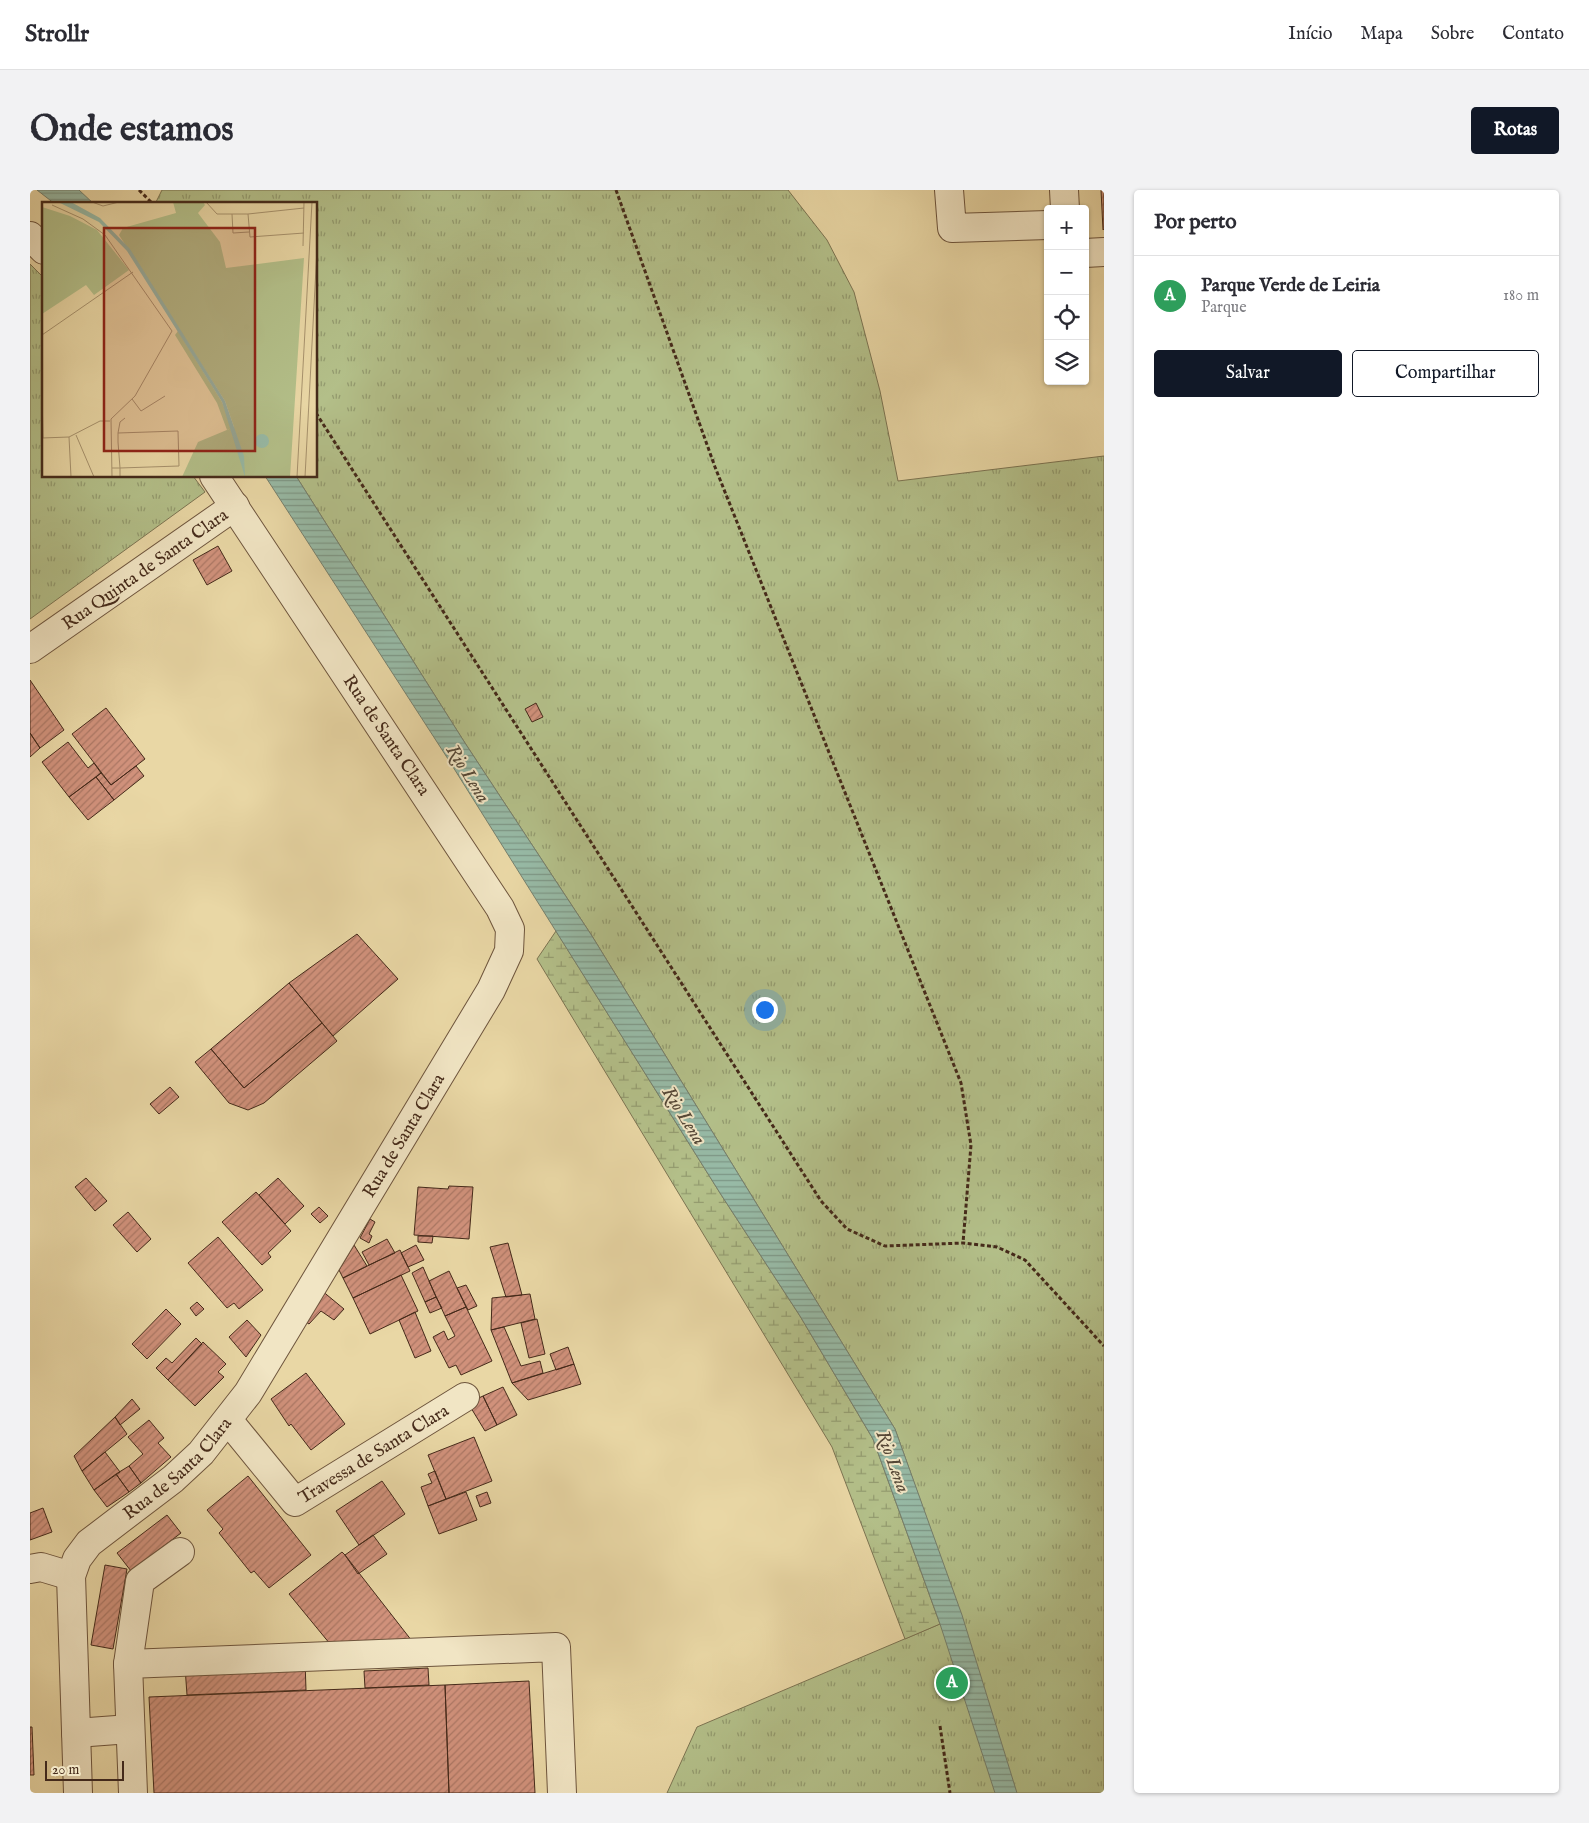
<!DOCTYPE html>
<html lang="pt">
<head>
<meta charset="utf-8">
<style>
	:root { --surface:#fff; --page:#f2f2f3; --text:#2b2b33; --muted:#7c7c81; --line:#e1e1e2; --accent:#111827 }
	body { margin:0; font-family:"IM FELL English",serif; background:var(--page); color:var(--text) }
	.controls { position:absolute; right:15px; top:15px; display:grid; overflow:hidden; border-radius:5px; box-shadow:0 1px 4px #0004 }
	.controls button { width:45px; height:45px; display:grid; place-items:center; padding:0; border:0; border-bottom:1px solid var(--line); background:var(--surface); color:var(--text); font:25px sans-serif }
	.scale { position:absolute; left:15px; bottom:12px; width:79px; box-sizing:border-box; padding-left:5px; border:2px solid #452a1a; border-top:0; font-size:14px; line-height:18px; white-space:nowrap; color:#452a1a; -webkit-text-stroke:4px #f1e5c4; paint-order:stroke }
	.you { position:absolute; left:734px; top:819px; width:18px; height:18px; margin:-12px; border:4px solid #fff; border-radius:50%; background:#1a73e8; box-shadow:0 0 0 8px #1a73e833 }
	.badge { display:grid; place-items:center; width:32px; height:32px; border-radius:50%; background:var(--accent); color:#fff; font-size:16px; font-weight:700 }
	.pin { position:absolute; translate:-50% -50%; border:2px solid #fff; box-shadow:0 1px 5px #0006 }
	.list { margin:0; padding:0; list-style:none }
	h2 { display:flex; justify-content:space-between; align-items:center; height:65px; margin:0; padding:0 20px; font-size:21px }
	h2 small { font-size:16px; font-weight:400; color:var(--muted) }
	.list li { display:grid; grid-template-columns:32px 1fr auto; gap:15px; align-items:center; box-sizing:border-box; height:80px; padding:0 20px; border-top:1px solid var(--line) }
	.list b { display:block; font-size:19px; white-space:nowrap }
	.list p { margin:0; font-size:16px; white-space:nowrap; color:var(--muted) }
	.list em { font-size:16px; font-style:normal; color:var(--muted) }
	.actions { display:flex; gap:10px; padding:15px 20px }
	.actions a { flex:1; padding:11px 0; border:1px solid var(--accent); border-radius:5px; text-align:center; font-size:18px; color:var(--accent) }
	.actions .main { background:var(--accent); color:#fff }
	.icon { flex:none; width:28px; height:28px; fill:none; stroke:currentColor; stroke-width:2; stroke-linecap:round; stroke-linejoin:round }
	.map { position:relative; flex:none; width:1074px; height:1603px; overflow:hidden; border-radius:5px }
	header { display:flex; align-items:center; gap:30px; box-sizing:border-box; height:70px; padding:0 25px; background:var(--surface); border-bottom:1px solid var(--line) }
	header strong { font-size:24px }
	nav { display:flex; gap:28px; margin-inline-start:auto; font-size:18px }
	.intro { display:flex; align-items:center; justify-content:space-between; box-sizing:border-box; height:120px; padding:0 30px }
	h1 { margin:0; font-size:35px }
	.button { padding:12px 22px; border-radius:5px; background:var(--accent); color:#fff; font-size:18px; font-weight:700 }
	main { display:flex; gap:30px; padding:0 30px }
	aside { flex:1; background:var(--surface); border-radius:5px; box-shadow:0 1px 4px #0004 }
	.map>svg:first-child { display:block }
</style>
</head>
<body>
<header>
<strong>Strollr</strong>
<nav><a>Início</a><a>Mapa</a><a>Sobre</a><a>Contato</a></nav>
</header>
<div class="intro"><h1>Onde estamos</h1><a class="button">Rotas</a></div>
<main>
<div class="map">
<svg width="1074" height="1603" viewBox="0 0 1074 1603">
	<defs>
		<pattern id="grass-tufts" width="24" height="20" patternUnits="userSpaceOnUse" patternTransform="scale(1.25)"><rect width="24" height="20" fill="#b3bf89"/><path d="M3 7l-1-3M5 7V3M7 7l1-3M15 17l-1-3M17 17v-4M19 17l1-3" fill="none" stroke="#939b6f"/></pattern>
		<pattern id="wetland-marsh" width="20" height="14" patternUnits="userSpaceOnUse" patternTransform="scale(1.25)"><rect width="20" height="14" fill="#b3bf89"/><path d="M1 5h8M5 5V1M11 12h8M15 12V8" fill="none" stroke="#939b6f"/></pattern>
		<pattern id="water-rules" width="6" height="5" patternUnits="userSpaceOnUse" patternTransform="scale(1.25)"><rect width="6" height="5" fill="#97baa6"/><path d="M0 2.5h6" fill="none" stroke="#7d9786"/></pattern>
		<pattern id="building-hatch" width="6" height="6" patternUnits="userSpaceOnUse" patternTransform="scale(1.25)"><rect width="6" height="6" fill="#d0917b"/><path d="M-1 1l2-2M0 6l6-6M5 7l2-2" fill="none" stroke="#ab7764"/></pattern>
	</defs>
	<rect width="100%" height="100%" fill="#e9d7a5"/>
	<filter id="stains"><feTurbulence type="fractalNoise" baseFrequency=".004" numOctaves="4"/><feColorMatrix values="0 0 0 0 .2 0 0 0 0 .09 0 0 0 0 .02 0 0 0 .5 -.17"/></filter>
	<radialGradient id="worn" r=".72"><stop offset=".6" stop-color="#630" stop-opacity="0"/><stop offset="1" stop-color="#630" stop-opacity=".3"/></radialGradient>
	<path fill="url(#grass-tufts)" stroke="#7c7452" d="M132,0H758L797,50L824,102L850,201L868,291L1074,266V1603H637L667,1537L931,1425L865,1239L562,746L435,553L266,286H286V14H125Z
		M0,74L14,88V286H163L175,302L0,429Z"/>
	<path fill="url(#wetland-marsh)" stroke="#7c7452" d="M526,741L690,1003L770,1126L843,1249L910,1434L875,1449L802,1257L507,769Z"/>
	<path fill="url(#water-rules)" stroke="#76806e" d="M7,0H49L64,14H25Z
		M235,286H266L435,553L562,746L865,1239L932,1425L987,1603H965L910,1434L843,1249L770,1126L690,1003L418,569Z"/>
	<path fill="url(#building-hatch)" stroke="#452a1a" d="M1071,0H1074V39L1073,40Z
		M188,356L202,381L177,395L163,370Z
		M0,490L34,540L10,558L0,543Z
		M506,513L513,527L502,532L495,519Z
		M76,518L115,569L81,595L42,544Z
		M0,543L10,558L0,567Z
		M38,552L58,578L64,573L71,583L39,607L12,572Z
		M106,576L114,586L84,610L66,587L71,583L81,595Z
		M66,587L84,610L58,630L39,607Z
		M327,744L368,789L303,846L259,793Z
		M259,793L292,833L214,898L181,859Z
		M292,833L307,851L234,913L218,920L199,913L165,872L181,859L214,898Z
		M140,897L149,907L129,924L120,914Z
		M56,988L77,1011L65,1021L45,997Z
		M248,988L274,1016L255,1034L229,1005Z
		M419,996L443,997L439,1049L384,1045L388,997L418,999Z
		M226,1002L261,1041L238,1063L241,1067L232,1075L192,1032Z
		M289,1017L298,1026L290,1033L281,1024Z
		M98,1022L121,1049L107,1062L83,1035Z
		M340,1029L345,1032L339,1044L342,1046L339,1053L330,1048Z
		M388,1046H403L402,1053L388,1052Z
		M188,1047L233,1100L209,1119L204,1113L197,1118L158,1073Z
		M357,1049L365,1063L339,1075L332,1062Z
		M478,1053L492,1105L476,1107L460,1057Z
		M324,1055L337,1076L313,1088L309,1080Z
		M386,1055L394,1070L378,1077L371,1063Z
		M370,1060L380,1081L323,1108L313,1088Z
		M393,1077L406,1107L395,1112L382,1083Z
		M419,1081L436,1117L415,1126L399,1091Z
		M371,1085L388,1121L340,1144L323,1108Z
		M436,1095L447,1116L438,1120L427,1098Z
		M291,1100L314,1119L304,1130L291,1121L279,1134L273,1130Z
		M500,1104L505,1129L461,1140L462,1108Z
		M406,1107L412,1118L400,1123L395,1112Z
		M167,1112L174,1119L166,1126L160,1118Z
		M436,1117L462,1171L431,1185L426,1175L419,1178L403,1147L414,1141L418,1150L425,1146L415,1126Z
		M136,1119L151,1134L117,1169L102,1154Z
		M385,1122L401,1161L385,1168L369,1130Z
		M507,1129L515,1164L499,1168L491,1133Z
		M217,1130L231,1145L216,1167L199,1147Z
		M474,1137L491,1176L510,1171L513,1183L482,1193L461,1140Z
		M166,1148L172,1154L138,1190L126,1178L136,1168L142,1173Z
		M173,1152L196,1174L188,1182L194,1187L165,1216L138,1190Z
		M538,1157L544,1174L526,1180L520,1164Z
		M544,1174L551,1194L498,1210L482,1193Z
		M276,1183L315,1234L281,1260L261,1234L259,1236L241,1209Z
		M473,1197L487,1225L467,1235L453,1206Z
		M453,1206L467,1235L455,1241L438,1213Z
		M102,1209L110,1219L90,1235L85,1227Z
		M85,1227L97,1244L52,1281L44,1266Z
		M119,1230L134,1248L128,1253L141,1267L111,1293L99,1276L113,1264L98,1247Z
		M444,1247L462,1291L416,1309L398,1265Z
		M75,1262L90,1282L64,1300L52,1281Z
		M99,1276L111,1293L99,1302L86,1284Z
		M405,1281L416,1309L398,1316L391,1297L402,1293L398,1284Z
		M86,1284L99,1302L77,1317L64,1300Z
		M218,1286L281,1365L239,1398L224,1381L221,1383L189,1343L193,1339L177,1320Z
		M352,1291L375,1324L329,1355L306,1321Z
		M436,1302L447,1330L409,1344L398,1316Z
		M457,1302L461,1313L450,1317L446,1306Z
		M13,1318L22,1342L0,1350V1323Z
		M137,1325L151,1343L101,1381L87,1363Z
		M343,1345L357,1364L328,1384L315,1365Z
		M312,1362L315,1365L382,1451L305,1460L259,1404Z
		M75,1375L97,1379L83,1459L61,1455Z
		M275,1471L276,1500L157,1505L155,1477Z
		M398,1478L399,1495L335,1498L334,1481Z
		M499,1491L505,1603H419L415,1495Z
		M415,1495L419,1603H124L119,1507Z
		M0,1537H2L4,1585H0Z"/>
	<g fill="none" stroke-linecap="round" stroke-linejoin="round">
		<defs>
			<g id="minor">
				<path d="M919,0L922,38L1018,35"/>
				<path d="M1034,0L1035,19"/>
				<path d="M0,46L14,60"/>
				<path d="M1055,63L1074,62"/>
				<path id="s1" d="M0,459L205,316"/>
				<path id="s2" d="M198,1230L265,1312L435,1207"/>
				<path d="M0,1379L11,1377L41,1386"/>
				<path d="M98,1474L110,1391L150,1362"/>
				<path d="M46,1543L100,1539"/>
				<path id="s3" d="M48,1603L41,1386L47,1369L59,1353L143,1289L171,1263L218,1203L461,800L479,761L480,739L470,718L184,286"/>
				<path d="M103,1603L98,1474L526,1457L532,1603"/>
			</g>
		</defs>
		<use href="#minor" stroke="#6e553d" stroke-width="30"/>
		<path stroke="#452a1a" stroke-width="3" stroke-dasharray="4 2.5" stroke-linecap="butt" d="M109,0L123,14
			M586,0L685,277L931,893L941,955L933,1053
			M286,223L791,1011L817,1039L855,1056L933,1053L967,1057L995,1070L1074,1156
			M910,1536L920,1603"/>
		<use href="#minor" stroke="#f1e5c4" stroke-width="28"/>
	</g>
	<g text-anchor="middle" stroke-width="4" stroke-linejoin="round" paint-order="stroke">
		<g font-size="18" fill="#452a1a" stroke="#f1e5c4">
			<text dy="6" stroke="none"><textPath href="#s1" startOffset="140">Rua Quinta de Santa Clara</textPath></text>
			<text transform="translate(357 545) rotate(56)" y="6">Rua de Santa Clara</text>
			<text dy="6" stroke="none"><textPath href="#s3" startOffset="776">Rua de Santa Clara</textPath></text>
			<text dy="6" stroke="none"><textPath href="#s2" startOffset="198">Travessa de Santa Clara</textPath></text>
			<text dy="6" stroke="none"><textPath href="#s3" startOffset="371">Rua de Santa Clara</textPath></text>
		</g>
		<g font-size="19" font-style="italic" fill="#554736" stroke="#f1e5c4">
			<text transform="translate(439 583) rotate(58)" y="7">Rio Lena</text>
			<text transform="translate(655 925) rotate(58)" y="7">Rio Lena</text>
			<text transform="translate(864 1271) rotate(70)" y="7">Rio Lena</text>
		</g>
	</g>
	<g transform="translate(12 12)">
		<rect width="275" height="275" fill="#e9d7a5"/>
		<path d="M131,0H161L163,3L156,11L178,40L184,66L262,56L248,275H140L156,240L192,225L183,199L77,33L81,26L134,11ZM0,5L28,14L55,28L87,68L52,93L44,83L0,112Z" fill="#b3bf89"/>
		<path d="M136,129L180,200L190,226L185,228L175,201L133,133Z" fill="#b3bf89"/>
		<path d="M16,0H29L58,16L88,47L183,199L202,254L203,275L180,200L85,49L57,20ZM213 239a7 7 0 1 1 14 0a7 7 0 1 1-14 0Z" fill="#97baa6"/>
		<path fill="none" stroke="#a7926d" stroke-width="1" d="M50,0L61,4L77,0M164,0L175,12H206L208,35L262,31M10,3L41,17L63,33L130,129L93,194L69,217L70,275M190,12L191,31L207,30M206,12L262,6M261,44L262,0M0,133L91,70M0,191L1,236M90,197L99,209L123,194M76,231L78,220L83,216M34,233L52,275M27,235L29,275M0,236L27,235L58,219H68M70,266H78L137,264L136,229L76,231V240L78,266V275M255,275L270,0M263,275L275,47"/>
		<path fill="#8f2418" fill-opacity="0.15" stroke="#8f2418" stroke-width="2.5" d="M62,26H213V249H62Z"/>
		<rect width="275" height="275" fill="none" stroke="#452a1a" stroke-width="2.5"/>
	</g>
	<rect width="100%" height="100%" filter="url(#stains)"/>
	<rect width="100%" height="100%" fill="url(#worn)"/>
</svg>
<div class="controls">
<button>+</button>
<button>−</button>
<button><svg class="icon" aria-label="locate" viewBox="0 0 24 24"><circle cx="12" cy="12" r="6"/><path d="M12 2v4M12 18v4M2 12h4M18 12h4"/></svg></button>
<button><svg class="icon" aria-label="layers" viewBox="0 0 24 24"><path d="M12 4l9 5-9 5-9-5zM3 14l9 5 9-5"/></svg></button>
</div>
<div class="scale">20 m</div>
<div class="you"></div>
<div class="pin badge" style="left:922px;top:1493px;background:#2e9e5b">A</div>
</div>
<aside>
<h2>Por perto<small></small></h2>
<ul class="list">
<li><span class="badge" style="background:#2e9e5b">A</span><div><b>Parque Verde de Leiria</b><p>Parque</p></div><em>180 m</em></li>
</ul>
<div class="actions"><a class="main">Salvar</a><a>Compartilhar</a></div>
</aside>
</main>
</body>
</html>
